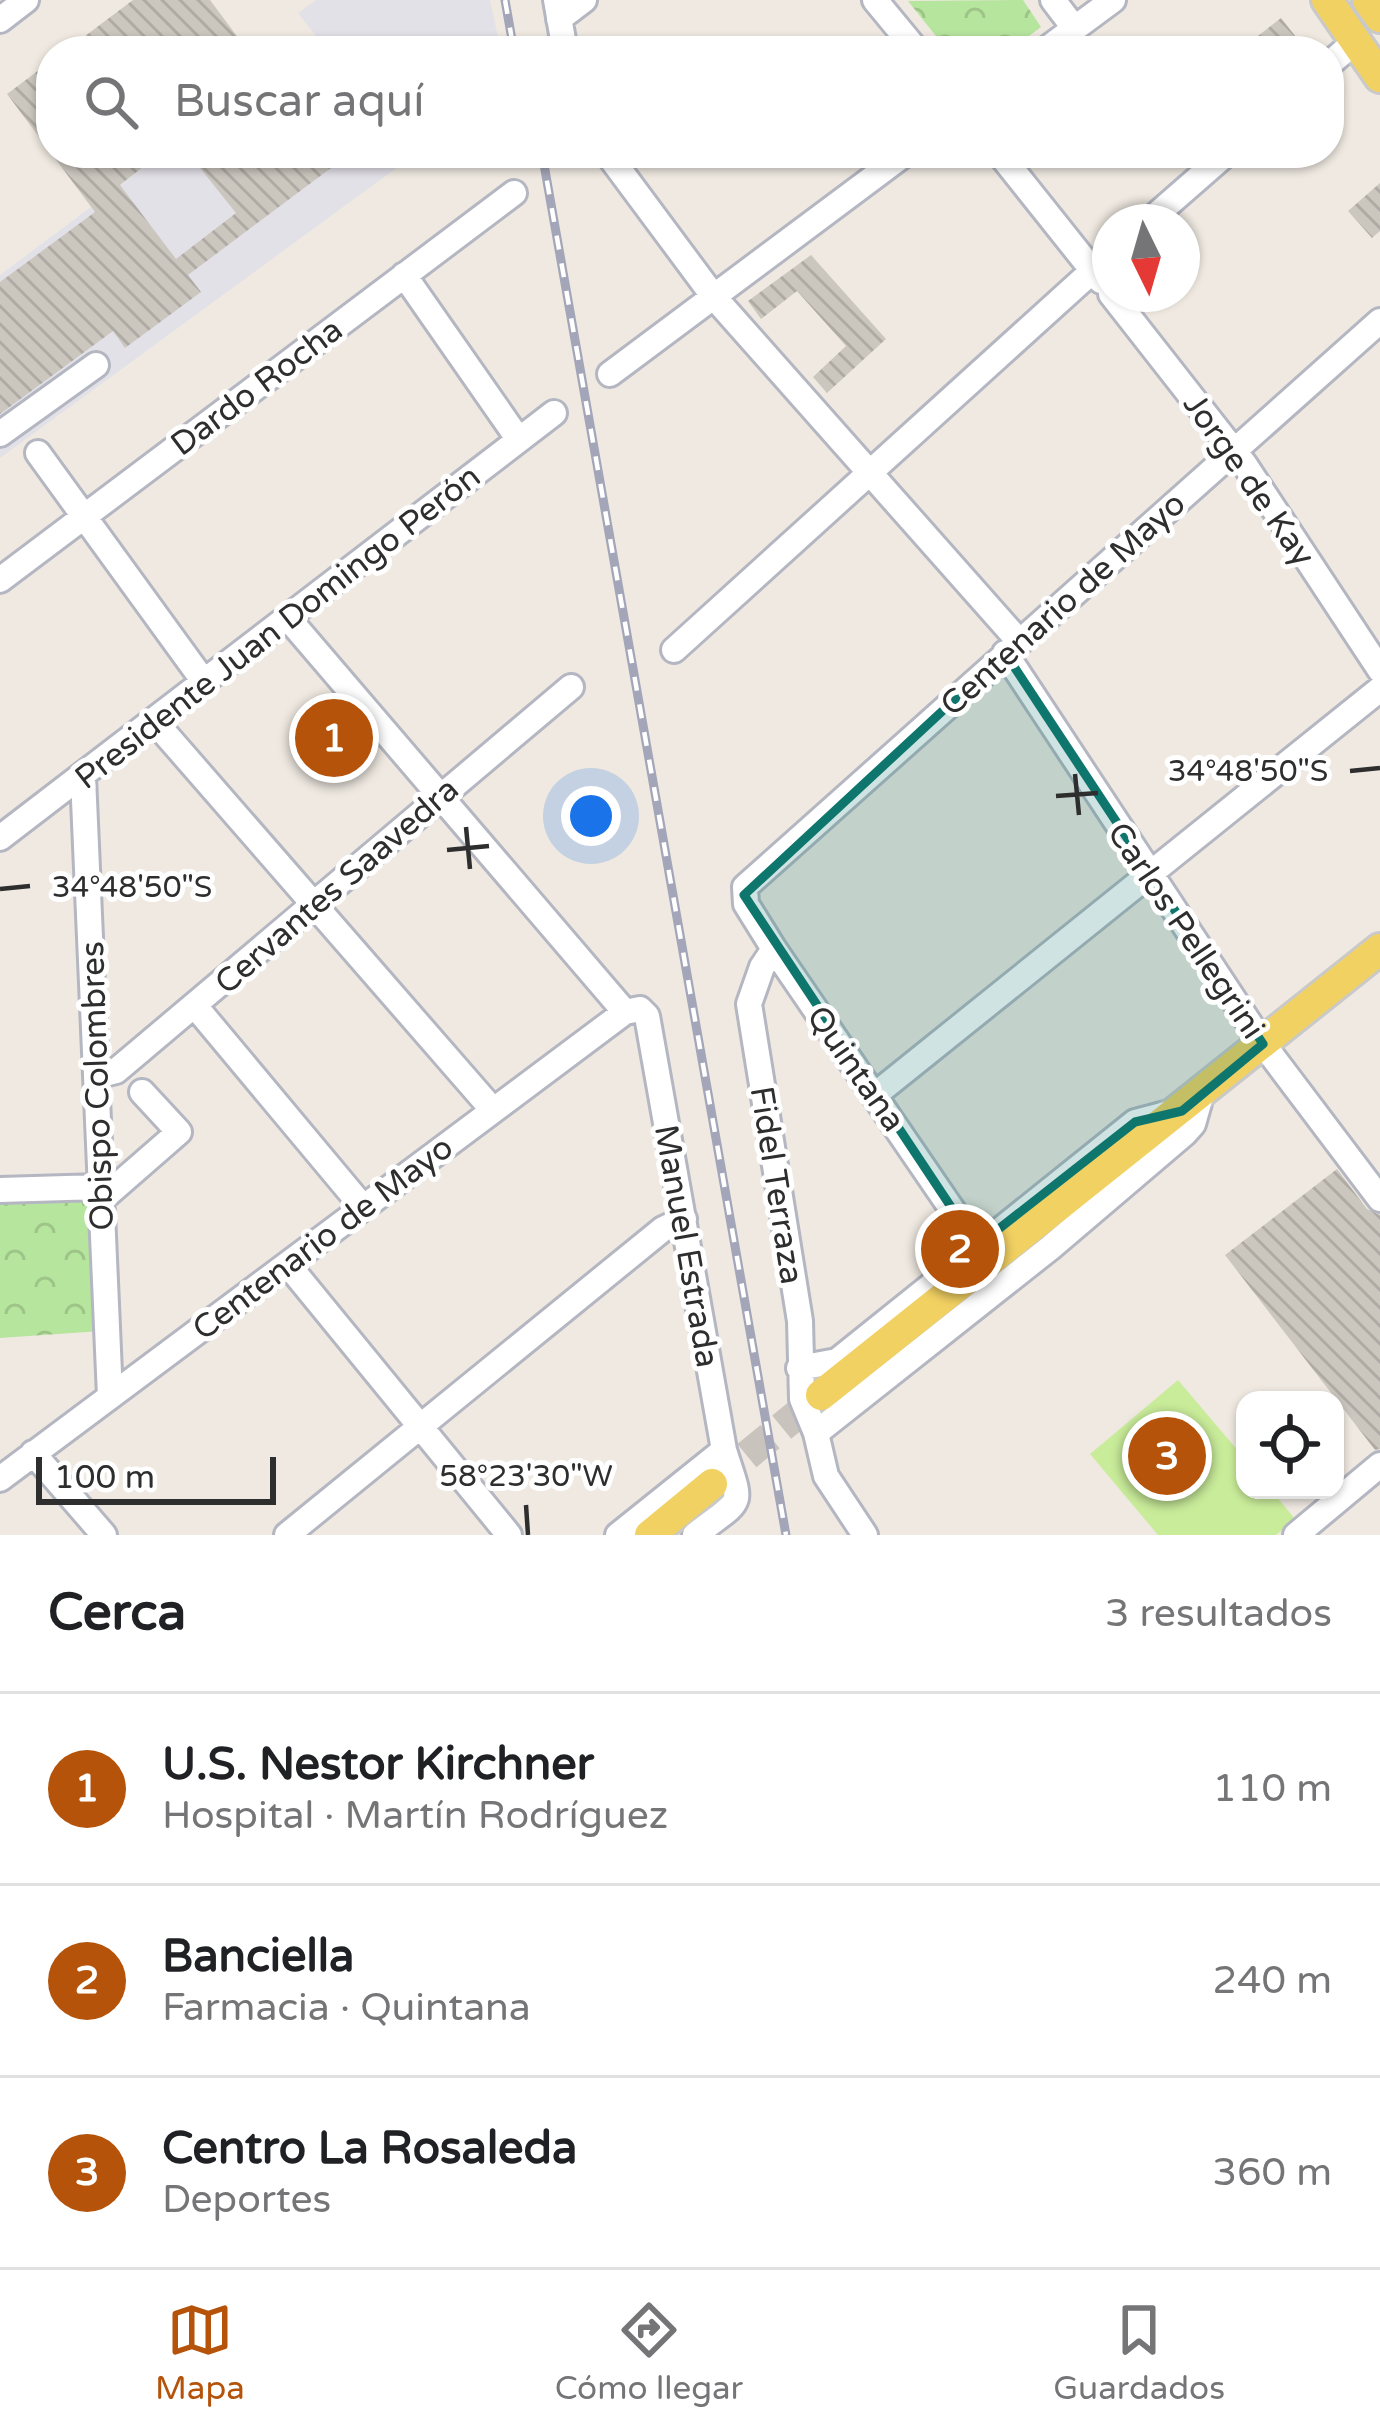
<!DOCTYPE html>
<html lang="es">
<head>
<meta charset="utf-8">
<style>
	:root { --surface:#fff; --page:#f6f6f6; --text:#202124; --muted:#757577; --line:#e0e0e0; --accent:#b45309 }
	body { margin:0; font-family:"Varela Round",sans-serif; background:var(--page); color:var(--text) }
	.controls { position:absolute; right:36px; bottom:36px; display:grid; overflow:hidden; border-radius:24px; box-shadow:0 3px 9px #0004 }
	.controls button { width:108px; height:108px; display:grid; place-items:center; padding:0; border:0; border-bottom:3px solid var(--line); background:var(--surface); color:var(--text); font:60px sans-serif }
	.compass { position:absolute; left:1092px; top:204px; width:108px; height:108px; border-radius:50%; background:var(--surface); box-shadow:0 3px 9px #0004; rotate:175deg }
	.scale { position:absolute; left:36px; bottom:30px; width:240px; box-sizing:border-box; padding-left:12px; border:6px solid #2e2e2e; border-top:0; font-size:33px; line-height:42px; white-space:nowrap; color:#2e2e2e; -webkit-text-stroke:9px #fff; paint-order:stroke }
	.you { position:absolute; left:591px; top:816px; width:42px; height:42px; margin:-30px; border:9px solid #fff; border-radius:50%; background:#1a73e8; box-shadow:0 0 0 18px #1a73e833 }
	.badge { display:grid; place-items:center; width:78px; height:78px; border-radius:50%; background:var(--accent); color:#fff; font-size:39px; font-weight:700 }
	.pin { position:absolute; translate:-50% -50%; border:6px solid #fff; box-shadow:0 3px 12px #0006 }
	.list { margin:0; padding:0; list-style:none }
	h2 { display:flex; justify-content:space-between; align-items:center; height:156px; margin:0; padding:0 48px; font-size:51px }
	h2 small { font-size:39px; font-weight:400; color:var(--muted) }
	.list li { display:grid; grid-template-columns:78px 1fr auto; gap:36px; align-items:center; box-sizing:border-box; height:192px; padding:0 48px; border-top:3px solid var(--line) }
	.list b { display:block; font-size:45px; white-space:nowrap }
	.list p { margin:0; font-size:39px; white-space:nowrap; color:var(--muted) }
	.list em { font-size:39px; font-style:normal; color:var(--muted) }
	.icon { flex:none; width:66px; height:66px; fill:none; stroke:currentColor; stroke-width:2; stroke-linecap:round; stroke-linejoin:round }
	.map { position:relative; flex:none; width:1380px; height:1535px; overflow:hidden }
	.search { position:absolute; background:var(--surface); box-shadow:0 3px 9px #0004; left:36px; right:36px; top:36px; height:132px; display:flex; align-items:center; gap:30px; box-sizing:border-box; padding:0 42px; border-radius:48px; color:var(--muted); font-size:45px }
	.sheet { height:732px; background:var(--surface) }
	nav { display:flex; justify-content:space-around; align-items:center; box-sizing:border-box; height:168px; border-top:3px solid var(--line); background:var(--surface); font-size:33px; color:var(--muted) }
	nav a { display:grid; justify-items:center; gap:6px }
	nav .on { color:var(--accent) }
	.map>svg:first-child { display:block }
</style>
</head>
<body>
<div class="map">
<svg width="1380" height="1535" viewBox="0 0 1380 1535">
	<defs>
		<pattern id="park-crowns" width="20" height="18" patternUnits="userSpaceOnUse" patternTransform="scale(3)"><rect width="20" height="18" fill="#b6e59e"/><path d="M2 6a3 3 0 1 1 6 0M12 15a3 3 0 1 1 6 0" fill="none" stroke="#9dc588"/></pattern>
		<pattern id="building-back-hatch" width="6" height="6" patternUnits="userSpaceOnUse" patternTransform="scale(3)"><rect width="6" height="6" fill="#cbc7bf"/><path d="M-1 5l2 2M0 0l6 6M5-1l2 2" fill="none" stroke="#afaba4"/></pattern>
	</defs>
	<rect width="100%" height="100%" fill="#efe9e1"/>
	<path fill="#e3e1e8" d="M316,0H490L501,51H299L317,37L298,13Z
		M163,153H417L0,458V275Z"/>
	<path fill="url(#park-crowns)" d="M1023,0L1041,27L1009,51H948L908,1Z
		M0,1194L95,1195L101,1331L0,1338Z"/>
	<path fill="#c9ec9a" d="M1178,1380L1245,1459V1490H1271L1295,1519L1276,1535H1158L1090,1454Z"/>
	<path fill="url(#building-back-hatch)" d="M133,0H210L248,51H65Z
		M1281,18L1307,51H1270L1258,36Z
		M51,61V153H161L120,185L176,259L236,213L188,153H326L335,165L188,275L201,292L125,348L113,331L0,414V282L95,212L7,94Z
		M1380,183V231L1372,238L1348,211Z
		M811,255L886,339L827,393L813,377L846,346L797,291L761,319L748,301Z
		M1337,1169L1367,1209L1380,1215V1449L1375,1450L1225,1255Z"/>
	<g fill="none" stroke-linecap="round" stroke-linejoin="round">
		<path stroke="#c8c4bd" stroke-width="30" stroke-dasharray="30 15" stroke-linecap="butt" d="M712,1484L821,1395"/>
		<defs>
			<path id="minor" d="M556,0L565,51
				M875,0L917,51
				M1053,0L1075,29
				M559,19L584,0
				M0,20L26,0
				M1044,51L1113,0
				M1329,64L1356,41
				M607,153L714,297L1018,640
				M999,153L1101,281
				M1148,222L1227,153
				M404,275L519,440
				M1111,294L1245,465L1380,670
				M610,374L906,153
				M0,434L96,365
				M38,453L205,683
				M0,580L514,193
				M287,617L625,1012
				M674,650L1110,255
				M1005,653L1263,1044L1380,1199
				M155,722L492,1109
				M83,777L110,1396
				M0,838L554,413
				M774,949L762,967L749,1004L800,1321L802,1399L816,1433L826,1476L865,1535
				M195,1006L362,1206
				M96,1076L116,1071L571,687
				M876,1094L1380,689
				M0,1190L100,1187
				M101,1200L179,1132L142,1092
				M977,1246L774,949L746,904L745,887L1380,321
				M289,1266L509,1535
				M799,1368L837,1361L1135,1122L1173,1112
				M816,1433L1050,1248L1185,1133L1193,1124L1201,1096
				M33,1453L104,1535
				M0,1479L625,1012L640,1009L647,1016L724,1450C743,1510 745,1496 695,1535
				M287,1535L663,1229L684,1219
				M618,1535L724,1450
				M1296,1535L1380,1465"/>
			<path id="major" d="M1327,0L1380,77
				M1368,0L1380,17
				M821,1395L1380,949
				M650,1535L712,1484"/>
		</defs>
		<use href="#minor" stroke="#b4b7c1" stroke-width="30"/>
		<use href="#major" stroke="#c9c9c9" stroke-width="36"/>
		<use href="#minor" stroke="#fff" stroke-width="24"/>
		<use href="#major" stroke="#f2d163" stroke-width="30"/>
		<defs>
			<path id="rail" d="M505,0L514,51
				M542,153L786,1535"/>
		</defs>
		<use href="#rail" stroke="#a3a6b8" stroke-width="9"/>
		<use href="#rail" stroke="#fff" stroke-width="4.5" stroke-dasharray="14" stroke-linecap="butt"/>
	</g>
	<path fill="#0f766e" fill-opacity="0.2" stroke="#0f766e" stroke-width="9" stroke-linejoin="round" d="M1005,653L1263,1044L1182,1111L1135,1122L977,1246L744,895Z"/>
	<path fill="none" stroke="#2e2e2e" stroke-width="4.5" d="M1350,771L1380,768M1075,774L1079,815M1056,796L1098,793M466,827L470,869M447,850L489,846M0,889L30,886M526,1505L528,1535"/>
	<g text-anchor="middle" stroke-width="10" stroke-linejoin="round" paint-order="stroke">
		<g font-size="33" fill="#2e2e2e" stroke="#fff">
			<text transform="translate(256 386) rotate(-37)" y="12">Dardo Rocha</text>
			<text transform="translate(1250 479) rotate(55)" y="12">Jorge de Kay</text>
			<text transform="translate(1062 603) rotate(-42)" y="12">Centenario de Mayo</text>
			<text transform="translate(277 626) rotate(-38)" y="12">Presidente Juan Domingo Perón</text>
			<text transform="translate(336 885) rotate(-41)" y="12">Cervantes Saavedra</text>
			<text transform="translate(1187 930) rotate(56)" y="12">Carlos Pellegrini</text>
			<text transform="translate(857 1068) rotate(55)" y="12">Quintana</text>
			<text transform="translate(96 1086) rotate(-92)" y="12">Obispo Colombres</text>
			<text transform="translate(778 1185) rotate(81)" y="12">Fidel Terraza</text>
			<text transform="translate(322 1237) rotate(-37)" y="12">Centenario de Mayo</text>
			<text transform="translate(688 1246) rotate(80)" y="12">Manuel Estrada</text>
		</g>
	</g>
	<g font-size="30" text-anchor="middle" fill="#2e2e2e" stroke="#fff" stroke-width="10" stroke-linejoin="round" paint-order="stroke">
		<text x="1248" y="781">34°48'50"S</text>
		<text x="132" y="897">34°48'50"S</text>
		<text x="526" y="1486">58°23'30"W</text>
	</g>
</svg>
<div class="controls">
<button><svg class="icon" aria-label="locate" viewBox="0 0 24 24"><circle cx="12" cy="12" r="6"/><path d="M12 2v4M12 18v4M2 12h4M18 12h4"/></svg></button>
</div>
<svg class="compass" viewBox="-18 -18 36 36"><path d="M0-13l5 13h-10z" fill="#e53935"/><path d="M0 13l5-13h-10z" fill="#757577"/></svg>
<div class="scale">100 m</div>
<div class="you"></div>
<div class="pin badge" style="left:334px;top:738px">1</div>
<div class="pin badge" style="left:960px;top:1249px">2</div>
<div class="pin badge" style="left:1167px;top:1456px">3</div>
<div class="search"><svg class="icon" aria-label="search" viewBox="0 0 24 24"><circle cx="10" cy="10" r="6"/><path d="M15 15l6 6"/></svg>Buscar aquí</div>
</div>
<section class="sheet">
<h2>Cerca<small>3 resultados</small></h2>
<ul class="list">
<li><span class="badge">1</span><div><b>U.S. Nestor Kirchner</b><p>Hospital · Martín Rodríguez</p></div><em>110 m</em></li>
<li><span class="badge">2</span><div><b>Banciella</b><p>Farmacia · Quintana</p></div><em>240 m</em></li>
<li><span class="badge">3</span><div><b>Centro La Rosaleda</b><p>Deportes</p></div><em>360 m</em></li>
</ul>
</section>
<nav>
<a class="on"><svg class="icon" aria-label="map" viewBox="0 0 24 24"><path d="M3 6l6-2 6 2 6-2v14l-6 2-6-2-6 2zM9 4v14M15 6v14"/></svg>Mapa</a>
<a><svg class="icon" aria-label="directions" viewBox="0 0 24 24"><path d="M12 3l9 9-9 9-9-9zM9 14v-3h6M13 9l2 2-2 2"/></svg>Cómo llegar</a>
<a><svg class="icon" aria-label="saved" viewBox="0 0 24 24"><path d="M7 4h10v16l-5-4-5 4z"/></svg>Guardados</a>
</nav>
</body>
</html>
